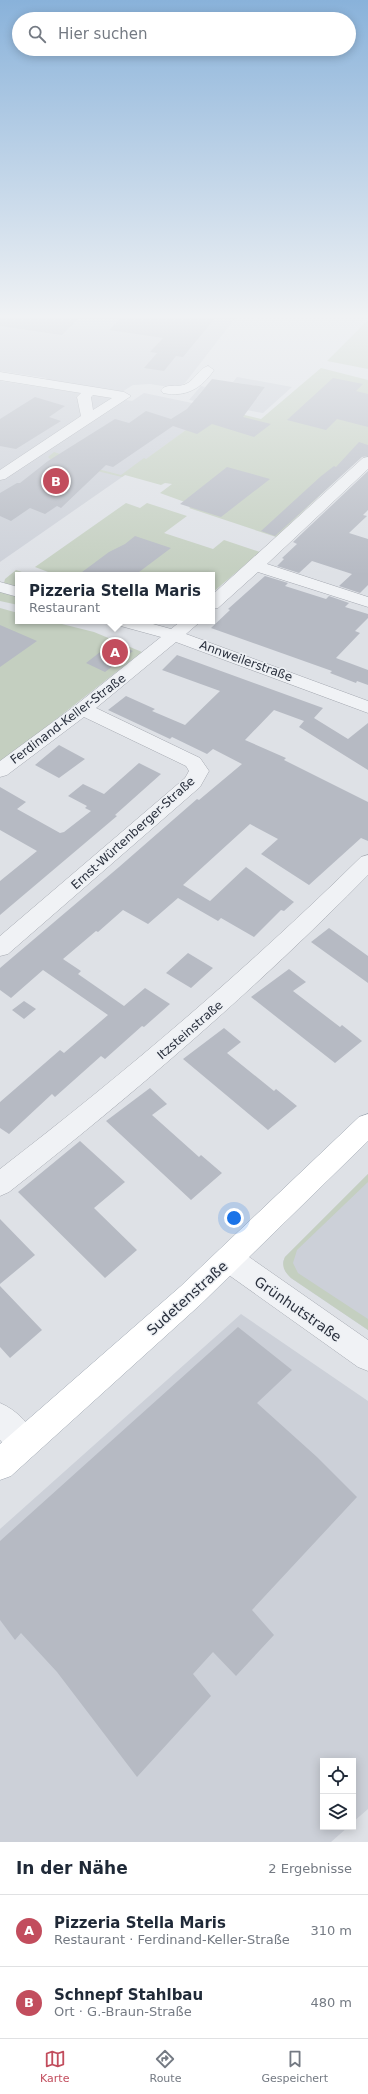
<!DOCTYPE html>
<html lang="de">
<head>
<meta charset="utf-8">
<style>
	:root { --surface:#fff; --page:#f6f6f7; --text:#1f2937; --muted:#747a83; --line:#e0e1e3; --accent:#c24d5d }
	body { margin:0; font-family:"DejaVu Sans",sans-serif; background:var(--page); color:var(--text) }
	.controls { position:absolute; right:12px; bottom:12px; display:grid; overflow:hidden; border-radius:0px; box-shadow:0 2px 10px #0003 }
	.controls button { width:36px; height:36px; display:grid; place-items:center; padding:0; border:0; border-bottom:1px solid var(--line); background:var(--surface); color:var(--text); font:20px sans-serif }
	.you { position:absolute; left:234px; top:1218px; width:14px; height:14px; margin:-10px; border:3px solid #fff; border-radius:50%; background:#1a73e8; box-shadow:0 0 0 6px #1a73e833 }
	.badge { display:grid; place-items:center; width:26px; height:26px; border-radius:50%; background:var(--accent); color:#fff; font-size:13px; font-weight:700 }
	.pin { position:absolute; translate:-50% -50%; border:2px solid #fff; box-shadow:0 1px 4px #0006 }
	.popup { position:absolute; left:15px; top:572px; width:200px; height:52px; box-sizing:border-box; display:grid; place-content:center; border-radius:0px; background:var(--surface); filter:drop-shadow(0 1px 3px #0005); font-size:13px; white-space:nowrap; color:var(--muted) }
	.popup b { font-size:15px; color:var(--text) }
	.popup::after { content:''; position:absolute; left:50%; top:100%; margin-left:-8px; border:8px solid transparent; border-top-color:var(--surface) }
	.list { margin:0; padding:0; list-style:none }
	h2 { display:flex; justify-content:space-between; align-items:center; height:52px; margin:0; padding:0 16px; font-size:17px }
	h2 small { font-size:13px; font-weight:400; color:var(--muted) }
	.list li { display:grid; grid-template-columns:26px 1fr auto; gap:12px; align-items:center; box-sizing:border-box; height:72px; padding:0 16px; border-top:1px solid var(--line) }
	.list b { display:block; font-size:15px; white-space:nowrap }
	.list p { margin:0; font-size:13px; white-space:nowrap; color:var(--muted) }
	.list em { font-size:13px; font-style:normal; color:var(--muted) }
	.icon { flex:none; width:22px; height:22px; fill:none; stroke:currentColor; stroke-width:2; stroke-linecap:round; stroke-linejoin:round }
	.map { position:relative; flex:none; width:368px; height:1842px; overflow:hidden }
	.search { position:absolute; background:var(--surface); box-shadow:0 2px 10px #0003; left:12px; right:12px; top:12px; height:44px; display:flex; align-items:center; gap:10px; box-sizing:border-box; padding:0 14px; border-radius:22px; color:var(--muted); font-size:15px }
	.sheet { height:196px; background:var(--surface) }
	nav { display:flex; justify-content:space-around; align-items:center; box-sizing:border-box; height:56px; border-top:1px solid var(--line); background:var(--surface); font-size:11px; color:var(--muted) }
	nav a { display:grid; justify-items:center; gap:2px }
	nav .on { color:var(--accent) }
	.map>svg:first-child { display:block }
</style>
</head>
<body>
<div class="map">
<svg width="368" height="1842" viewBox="0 0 368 1842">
	<rect width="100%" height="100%" fill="#dee1e6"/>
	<path fill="#ccd0d8" d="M0,317H236L185,383L175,388L150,384L133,385L120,393L47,381L46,378L0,371Z
		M237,377L292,387L263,413L189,400L201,386L205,387L196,398L211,401L257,398L265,387L249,385L248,386L245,384L233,382Z
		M0,381L132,401L144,393L216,408L125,475L0,562Z
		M368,1174V1330L291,1278L285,1271L283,1262L285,1257Z
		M241,1314L368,1401V1809L353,1822V1761H323V1827H348L331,1842H0V1529Z"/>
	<path fill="#c4cfc0" d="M368,320V369L327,361Z
		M321,368L368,380V450L276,537L189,508L193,505L160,493L172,484L165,483L161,485L125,475L122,477L51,460L48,457L54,452L60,454L55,458L121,475L144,458L146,459L216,408L261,419Z
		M126,503L140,508L147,503L187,516L164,533L213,549L224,540L260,552L212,593V575H56L35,567Z
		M16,570L31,575H18V589L4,583L5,579Z
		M0,590L18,595V605L0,601Z
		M0,608L18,613V621H50L94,632L142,652L0,763Z
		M368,1174V1182L297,1250L293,1263L298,1273L368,1319V1330L291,1278C284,1271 281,1266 285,1257Z"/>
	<path fill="#b6bac3" d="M0,317H80L62,335L0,326Z
		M122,317H216L183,357L176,356L164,371L144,368L157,353L150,352L163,338L109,330Z
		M333,378L363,384L356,391L368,394V427L337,419L326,430L287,420Z
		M212,379L265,387L243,417L271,424L254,437L212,424L197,434L173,426L113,467L106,465L61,508L57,506L45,514L30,508L11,521L0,516V493L17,483H20L48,461L115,419L129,423L146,411L171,419L187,409Z
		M35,397L65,406L49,417L61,421L16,449L0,446V419Z
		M359,442L368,445V456L362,457L275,536L261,531L320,477L334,466L336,467Z
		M227,467L270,479L221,517L180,504Z
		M368,471V510L363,515L367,516L349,533L368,539V585L360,593L339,586L352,574L312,561L299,573L277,566L284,559L282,558L297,544L293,542Z
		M135,536L171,548L135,575H78L109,552L125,544Z
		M265,576L288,583L285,586L326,599L329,596L349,603L345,607L368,614V618L355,631L360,633L336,658L368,670V685L357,681L356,683L330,673L332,671L211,628L230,610L228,609Z
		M0,625L37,641L0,667Z
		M113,642L133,651L105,672L86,663Z
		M177,655L323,708L314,718L348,739L368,723V770L299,727L304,721L274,710L245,740L286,758L284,760L368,802V841L361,838L309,885L261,854L278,839L250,824L183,885L210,901L246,867L294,902L284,911L281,910L254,937L221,918L218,921L178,898L148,924L123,910L98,932L96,931L63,959L81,971L78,974L124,1006L145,988L170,1004L144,1027L142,1026L105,1059L101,1056L55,1097L52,1094L9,1134L0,1128V1102L60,1050L64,1053L108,1015L43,970L11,998L0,990V968L119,867L197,799L199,800L242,764L213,749L207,754L172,737L170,739L108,710L126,696L155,709L152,711L185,725L220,691L162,670Z
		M59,745L85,759L59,778L35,765Z
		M139,763L161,774L115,815L117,816L0,915V881L37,851L0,830V787L26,802L17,809L60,833L64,832L91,811L85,808L87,806L68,796L83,784L104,794Z
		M329,928L368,956V983L311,942Z
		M188,953L213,968L191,988L166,973Z
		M289,969L306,982L293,991L340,1027L342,1025L362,1041L335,1063L251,997Z
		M24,1001L36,1009L24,1019L12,1010Z
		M224,1028L241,1042L227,1053L274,1091L276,1089L297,1106L268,1130L183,1059Z
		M150,1088L167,1104L152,1115L199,1157L201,1155L222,1173L191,1200L106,1121Z
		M80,1141L125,1182L94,1208L137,1250L105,1278L18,1192Z
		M0,1219L35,1255L0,1284Z
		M0,1286L42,1330L10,1358L0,1347Z
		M238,1327L292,1370L257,1403L317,1457L357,1497L252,1610L274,1635L236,1676L213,1652L193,1674L211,1696L137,1777L57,1672L21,1633L15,1640L0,1620V1541Z"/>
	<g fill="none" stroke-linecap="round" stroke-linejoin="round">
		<defs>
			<path id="minor" d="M208,366L214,370C202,388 186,398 163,393L161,390C166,383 178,388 186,384C195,380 199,368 208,366Z
				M0,372L124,392L131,396L5,479L0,480V470L81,416L77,397L81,393L0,380ZM93,395L112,398L93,410L91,397Z
				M368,457V469L267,564L368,597V607L258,572L218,608L212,609V595L363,458Z
				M0,582L18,587V597L0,592Z
				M114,621H142L171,629L181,621H201L186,634L368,701V713L176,642L96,708L200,758L209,771L200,787L8,954L0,956V936L185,778L189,771L186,766L84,717L7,775L0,777V761L76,705L161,637L117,625Z
				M368,855V875C256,989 135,1093 9,1192L0,1196V1169C126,1072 247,969 361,857Z
				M229,1246L239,1250L368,1340V1371L358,1367L219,1268L215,1259L219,1250Z
				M0,1403C17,1410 32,1426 39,1443L35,1454L24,1458L13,1454L0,1440Z"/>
			<path id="major" d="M368,1114V1141L201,1304L11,1476L0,1480V1444L181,1286L359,1117Z"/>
		</defs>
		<use href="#minor" stroke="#a4a8b0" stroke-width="1"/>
		<use href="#major" stroke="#9ea6b1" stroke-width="1"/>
		<use href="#minor" fill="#f0f2f5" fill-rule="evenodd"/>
		<use href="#major" fill="#fff" fill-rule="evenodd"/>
	</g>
	<linearGradient id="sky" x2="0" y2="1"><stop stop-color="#89b2da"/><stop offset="0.55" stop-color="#f0f2f4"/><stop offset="1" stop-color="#f0f2f4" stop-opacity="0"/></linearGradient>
	<rect width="368" height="575" fill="url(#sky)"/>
	<g text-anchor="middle" stroke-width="3" stroke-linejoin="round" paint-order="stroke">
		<g font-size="12" fill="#292f3c" stroke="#edf0f4">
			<text transform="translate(246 661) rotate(20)" y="4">Annweilerstraße</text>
			<text transform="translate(68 719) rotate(-37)" y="4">Ferdinand-Keller-Straße</text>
			<text transform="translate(133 833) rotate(-42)" y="4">Ernst-Würtenberger-Straße</text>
			<text transform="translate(190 1030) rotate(-41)" y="4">Itzsteinstraße</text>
		</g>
		<g font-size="14" fill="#292f3c" stroke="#edf0f4">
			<text transform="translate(187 1298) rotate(-42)" y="5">Sudetenstraße</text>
			<text transform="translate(298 1309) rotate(35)" y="5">Grünhutstraße</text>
		</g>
	</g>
</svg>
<div class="controls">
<button><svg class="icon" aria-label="locate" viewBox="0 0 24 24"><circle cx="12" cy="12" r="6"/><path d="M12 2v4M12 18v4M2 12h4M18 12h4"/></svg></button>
<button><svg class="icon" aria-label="layers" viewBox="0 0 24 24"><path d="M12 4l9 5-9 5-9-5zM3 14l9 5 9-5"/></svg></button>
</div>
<div class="you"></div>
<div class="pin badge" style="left:115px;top:652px">A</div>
<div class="popup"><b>Pizzeria Stella Maris</b>Restaurant</div>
<div class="pin badge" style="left:56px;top:481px">B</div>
<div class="search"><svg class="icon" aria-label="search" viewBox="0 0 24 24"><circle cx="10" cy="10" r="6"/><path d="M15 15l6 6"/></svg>Hier suchen</div>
</div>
<section class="sheet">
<h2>In der Nähe<small>2 Ergebnisse</small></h2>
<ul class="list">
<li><span class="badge">A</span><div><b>Pizzeria Stella Maris</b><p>Restaurant · Ferdinand-Keller-Straße</p></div><em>310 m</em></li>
<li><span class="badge">B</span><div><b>Schnepf Stahlbau</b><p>Ort · G.-Braun-Straße</p></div><em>480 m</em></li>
</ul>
</section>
<nav>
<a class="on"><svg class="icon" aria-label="map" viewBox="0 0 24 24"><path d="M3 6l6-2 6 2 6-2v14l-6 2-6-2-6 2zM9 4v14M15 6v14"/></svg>Karte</a>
<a><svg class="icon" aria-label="directions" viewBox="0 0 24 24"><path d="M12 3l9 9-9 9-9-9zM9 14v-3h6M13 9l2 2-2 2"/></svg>Route</a>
<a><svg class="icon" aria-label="saved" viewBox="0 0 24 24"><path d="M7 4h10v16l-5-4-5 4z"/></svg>Gespeichert</a>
</nav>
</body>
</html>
